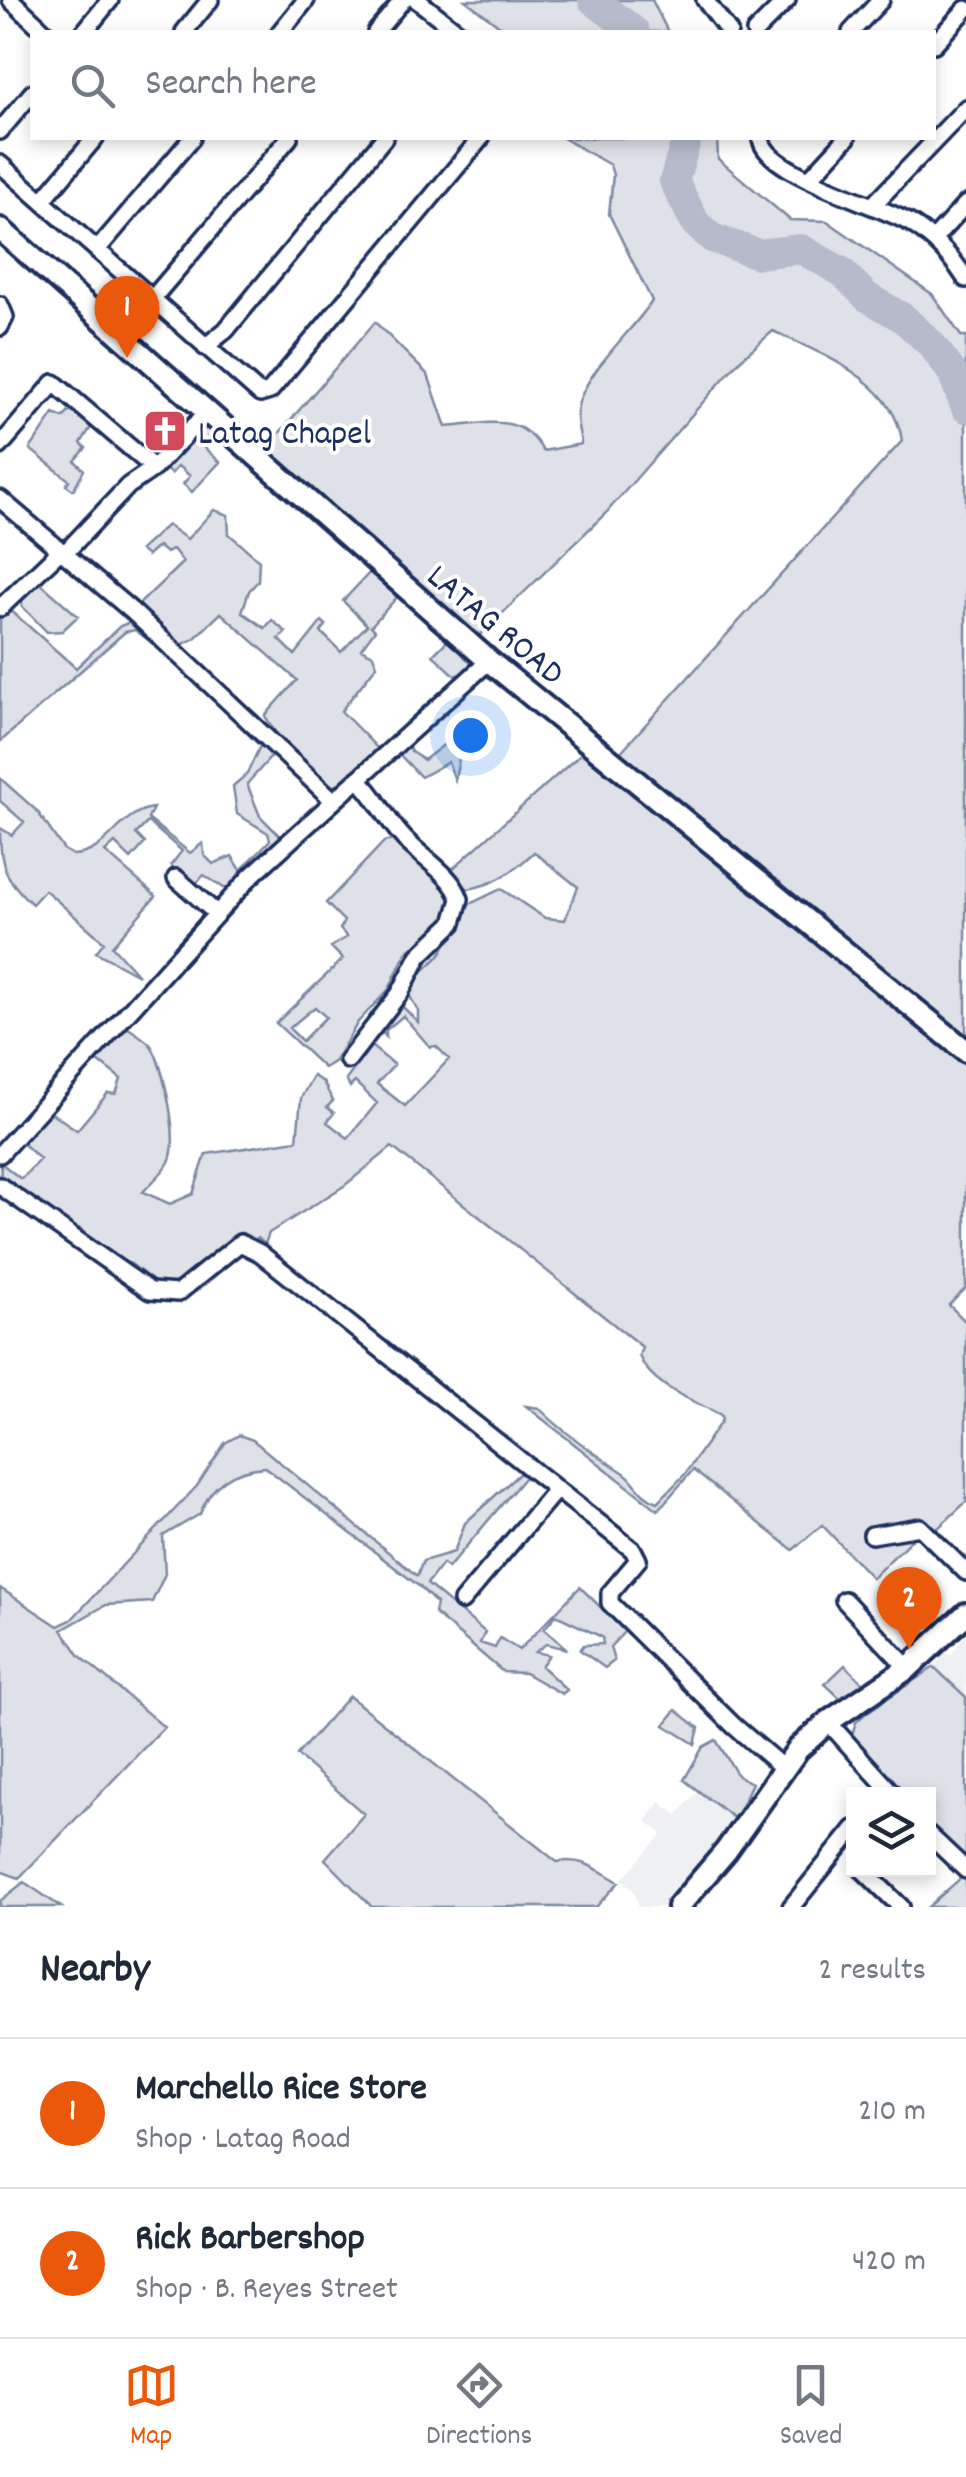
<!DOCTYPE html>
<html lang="en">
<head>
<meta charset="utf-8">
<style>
	:root { --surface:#fff; --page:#f2f2f3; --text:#1f2937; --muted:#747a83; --line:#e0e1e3; --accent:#ea580c }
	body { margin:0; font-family:Dekko,sans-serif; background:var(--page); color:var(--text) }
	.controls { position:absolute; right:30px; bottom:30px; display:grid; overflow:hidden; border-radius:0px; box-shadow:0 5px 15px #0003 }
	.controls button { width:90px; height:90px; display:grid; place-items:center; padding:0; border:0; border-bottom:2px solid var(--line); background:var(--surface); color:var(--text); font:50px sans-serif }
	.you { position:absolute; left:470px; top:735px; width:35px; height:35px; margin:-25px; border:8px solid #fff; border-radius:50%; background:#1a73e8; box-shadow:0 0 0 15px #1a73e833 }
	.badge { display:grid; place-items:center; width:65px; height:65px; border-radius:50%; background:var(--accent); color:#fff; font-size:32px; font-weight:700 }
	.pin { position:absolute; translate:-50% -82px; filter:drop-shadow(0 2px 5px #0008) }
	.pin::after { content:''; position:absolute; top:52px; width:35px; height:30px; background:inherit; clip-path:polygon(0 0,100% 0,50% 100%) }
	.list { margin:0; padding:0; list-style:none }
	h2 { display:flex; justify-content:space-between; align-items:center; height:130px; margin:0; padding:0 40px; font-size:42px }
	h2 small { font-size:32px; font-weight:400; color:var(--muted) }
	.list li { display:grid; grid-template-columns:65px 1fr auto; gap:30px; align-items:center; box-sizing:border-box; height:150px; padding:0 40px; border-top:2px solid var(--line) }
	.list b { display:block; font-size:38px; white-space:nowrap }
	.list p { margin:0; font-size:32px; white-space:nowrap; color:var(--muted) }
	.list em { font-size:32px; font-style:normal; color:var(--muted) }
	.icon { flex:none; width:55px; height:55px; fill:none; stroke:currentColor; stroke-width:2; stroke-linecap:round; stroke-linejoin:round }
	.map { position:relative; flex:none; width:966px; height:1907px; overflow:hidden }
	.search { position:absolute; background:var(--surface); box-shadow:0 5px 15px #0003; left:30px; right:30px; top:30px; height:110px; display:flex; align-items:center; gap:25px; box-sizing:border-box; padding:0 35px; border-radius:0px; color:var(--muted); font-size:38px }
	.sheet { height:430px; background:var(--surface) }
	nav { display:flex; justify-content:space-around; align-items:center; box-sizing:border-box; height:140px; border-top:2px solid var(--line); background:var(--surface); font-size:28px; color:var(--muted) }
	nav a { display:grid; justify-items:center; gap:5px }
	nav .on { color:var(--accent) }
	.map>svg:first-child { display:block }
</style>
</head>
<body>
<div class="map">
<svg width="966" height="1907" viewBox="0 0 966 1907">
	<rect width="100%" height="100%" fill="#fff"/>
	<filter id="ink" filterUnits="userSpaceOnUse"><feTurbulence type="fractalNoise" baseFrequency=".01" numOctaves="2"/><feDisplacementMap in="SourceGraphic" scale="20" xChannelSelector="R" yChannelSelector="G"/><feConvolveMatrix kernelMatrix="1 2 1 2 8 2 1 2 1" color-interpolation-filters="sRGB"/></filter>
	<g filter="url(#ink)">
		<path fill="#eff0f4" d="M966,1634V1697L934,1667L945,1653L951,1655Z
			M698,1791L737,1820L735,1825L668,1907H639L634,1891L622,1879L662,1834L646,1821L660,1802L677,1815Z"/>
		<path fill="#dee1e7" stroke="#7c88a2" stroke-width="2.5" fill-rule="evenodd" d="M465,0H652L668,32H508Z
			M563,138H717L718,159L790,220L827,221L932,294L961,336H966V1040L618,755L902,441C894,380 821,354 773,331L740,360L606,513L477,638L264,451L375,322L428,375L446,427C484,425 520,410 543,451L581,444C580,434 576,422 577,412C580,376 634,330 652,301L609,214L613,175L610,165Z
			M73,408L95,421L81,443L86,448L75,461L84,470L73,490L66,485L69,480L30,449L54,414L63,418Z
			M203,421L214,430L201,445L220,462L192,492L183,484L190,476L178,466L171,474L163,467Z
			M214,510L228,515L229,534L259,560L258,581L249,591L242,612L265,628L272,620L286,632L279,639L295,655L322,621L326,625L321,632L341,652L367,625L343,601L372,570L399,595L371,626L375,630L361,649L373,655L377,665L341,711L379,750L337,788H330L280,740L265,716L297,680L221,613L195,638L178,647L135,608L183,562L173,549L166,553L158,546L147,556L140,550L167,525L187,539Z
			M38,581L78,616L62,631L47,632L22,606V597Z
			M8,608L76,668L120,626L135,620L277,750L247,784L260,816L285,841L230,892L204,875L192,888L171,865L182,851L148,822L136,834L145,843L131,859L115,843L105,852L156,896L112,946L138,975L96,952L104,942L45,890L32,904C4,878 0,866 0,828L12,835L24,822L0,801V778L37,811L64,850L73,855C109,854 118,812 153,808L148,819L190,853L203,843L204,855L213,864L232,856L241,870L270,840L268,833L237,814L233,786L247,774L260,746L173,658L135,630L125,632L0,742V614Z
			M449,639L474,660L458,678L433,655Z
			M406,740L411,752L424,760L446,743L460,754L455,780L448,762L421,777L397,752Z
			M585,750L966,1062V1288L949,1305L966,1322V1502L934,1532L921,1530L872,1578L822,1525L793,1550L693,1470L658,1510L526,1406L539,1408C562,1432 595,1454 623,1472C636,1480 639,1496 658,1502L685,1474L722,1420L721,1415C693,1400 652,1387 639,1356L642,1347L392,1147L344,1186L269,1233L265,1244L257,1238L228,1256L180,1299L156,1290L154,1282L131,1264L89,1251L82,1230L51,1215L43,1203L0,1192L1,1163L21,1179L40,1159L20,1141L47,1110L77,1130L108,1093L116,1094L121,1079L93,1057L121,1023C130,1030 146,1038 152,1047C164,1069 180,1140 169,1162C163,1173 151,1183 143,1192L170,1204L193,1194L206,1154L297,1140L301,1098L313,1076L323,1082L333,1101L327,1107L334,1113L327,1122L348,1138L377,1103L355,1082L350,1087L346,1080L371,1046L394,1065L377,1084L405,1106L449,1059L436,1046L430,1047L403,1016L386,1030V1037L379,1028L403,1007L418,1022V1010L407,992L411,982L440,955L466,906L501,889L545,918L565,920L578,887L534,852C513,872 496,884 468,889L450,871Z
			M393,840L442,881L452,899L450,910L440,926L406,953L389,989L358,1022L335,1061L324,1068L276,1023L343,959L331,947L347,937L340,929L344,921L326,903L384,842ZM315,1007L326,1017L302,1041L289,1028Z
			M239,1435L253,1440L417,1576L423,1561L454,1552L465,1523L520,1473L525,1477L448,1568L442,1564L427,1584L485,1632L480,1643L495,1648L500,1638L519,1650L580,1587L625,1631L610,1647L614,1661L605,1668L580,1650L584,1645L603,1644L602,1637L556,1615L544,1629L567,1649L546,1644L535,1652L549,1655L541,1666L567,1690L562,1694L525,1673L503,1672L434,1613L436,1603L420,1587L265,1467C234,1469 211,1483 200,1514L163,1536L165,1574L152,1602L106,1605L62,1630L80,1656L164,1727L19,1878L0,1871V1588L58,1626L71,1620L197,1486L225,1443Z
			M845,1665L864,1684L841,1699L825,1684Z
			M934,1667L966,1697V1864L929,1829L928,1794H899L851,1738L856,1722L866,1713Z
			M349,1696L557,1862C584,1857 597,1870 619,1882L596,1907H372L325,1859L364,1814L297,1755Z
			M676,1710L699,1728L695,1744L664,1725Z
			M716,1740L738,1776L752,1783L735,1819L684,1780L703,1747Z
			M966,1875V1907H928L963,1876Z
			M24,1882L61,1907H0V1901Z"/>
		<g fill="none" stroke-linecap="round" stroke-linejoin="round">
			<path stroke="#b5bbca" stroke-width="30" d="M593,0L635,32
				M687,138L674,181L696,224L712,238L758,254L801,249L842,272L867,297L903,318L931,344L952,372L966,408"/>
			<defs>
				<path id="minor" d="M11,0L45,32
					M417,0L458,32
					M705,0L729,32
					M84,32L110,0
					M184,32L210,0
					M280,32L306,0
					M376,32L403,0
					M755,32L787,0
					M851,32L881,0
					M934,44L966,9
					M0,131L32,93
					M761,138C764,174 882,205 912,224C934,238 952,257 966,279
					M0,164L260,394L270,391L481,138
					M810,178L847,138
					M43,200L95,138
					M872,206L966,108
					M933,240L966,204
					M97,250L192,138
					M152,299L289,138
					M0,305L5,317L0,327
					M205,347L226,330L384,138
					M0,446L54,383L154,468
					M0,499L133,612L334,801
					M65,553L128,486L154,468L207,412
					M0,608L61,550
					M176,878L216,913
					M348,1060L400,993L419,956L453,923L460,899C451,872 418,856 401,835C385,817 376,796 358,779
					M0,1154L251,876L489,661
					M0,1186L150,1291L178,1293L240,1243L260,1253L633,1550L638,1560L610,1593V1603L734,1726L782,1767
					M872,1535L920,1527L966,1572
					M844,1600L908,1668
					M462,1601L555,1491
					M828,1722L893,1794
					M928,1834L966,1870
					M863,1870L901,1907
					M791,1907L854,1829"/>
				<path id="tertiary" d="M0,229L489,661L966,1051
					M678,1907L726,1851L798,1749L828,1722L908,1668L966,1614"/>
			</defs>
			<use href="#minor" stroke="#1b2f5e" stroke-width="22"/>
			<use href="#tertiary" stroke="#1b2f5e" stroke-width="28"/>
			<use href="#minor" stroke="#fff" stroke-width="15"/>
			<use href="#tertiary" stroke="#fff" stroke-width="20"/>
		</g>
	</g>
	<defs>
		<symbol id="church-square" viewBox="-11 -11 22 22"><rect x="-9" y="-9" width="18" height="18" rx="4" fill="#d1495b" stroke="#fff"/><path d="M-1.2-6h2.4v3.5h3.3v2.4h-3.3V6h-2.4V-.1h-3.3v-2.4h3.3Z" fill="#fff"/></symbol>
	</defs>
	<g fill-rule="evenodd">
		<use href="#church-square" x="140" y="406" width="50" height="50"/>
	</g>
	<g text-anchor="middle" stroke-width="8" stroke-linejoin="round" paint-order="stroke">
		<g font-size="35" fill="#1b2f5e" stroke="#fff" text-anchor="start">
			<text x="198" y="443">Latag Chapel</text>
		</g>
		<g font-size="35" fill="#1b2f5e" stroke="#fff">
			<text transform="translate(497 623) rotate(40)" y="12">LATAG ROAD</text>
		</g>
	</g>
</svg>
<div class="controls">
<button><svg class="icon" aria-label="layers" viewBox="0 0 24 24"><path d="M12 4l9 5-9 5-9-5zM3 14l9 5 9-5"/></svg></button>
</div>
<div class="you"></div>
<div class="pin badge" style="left:127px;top:358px">1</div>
<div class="pin badge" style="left:909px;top:1649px">2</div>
<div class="search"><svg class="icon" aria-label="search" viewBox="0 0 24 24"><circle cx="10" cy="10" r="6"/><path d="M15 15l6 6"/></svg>Search here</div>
</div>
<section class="sheet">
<h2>Nearby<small>2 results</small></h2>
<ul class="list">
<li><span class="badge">1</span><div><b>Marchello Rice Store</b><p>Shop · Latag Road</p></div><em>210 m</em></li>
<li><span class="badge">2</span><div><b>Rick Barbershop</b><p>Shop · B. Reyes Street</p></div><em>420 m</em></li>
</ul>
</section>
<nav>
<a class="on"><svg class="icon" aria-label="map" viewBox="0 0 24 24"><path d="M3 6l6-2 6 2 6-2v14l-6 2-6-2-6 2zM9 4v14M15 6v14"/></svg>Map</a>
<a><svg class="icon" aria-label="directions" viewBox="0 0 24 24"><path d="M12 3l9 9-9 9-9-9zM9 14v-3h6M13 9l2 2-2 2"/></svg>Directions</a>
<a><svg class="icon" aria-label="saved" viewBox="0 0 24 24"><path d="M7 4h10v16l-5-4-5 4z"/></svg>Saved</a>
</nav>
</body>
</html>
